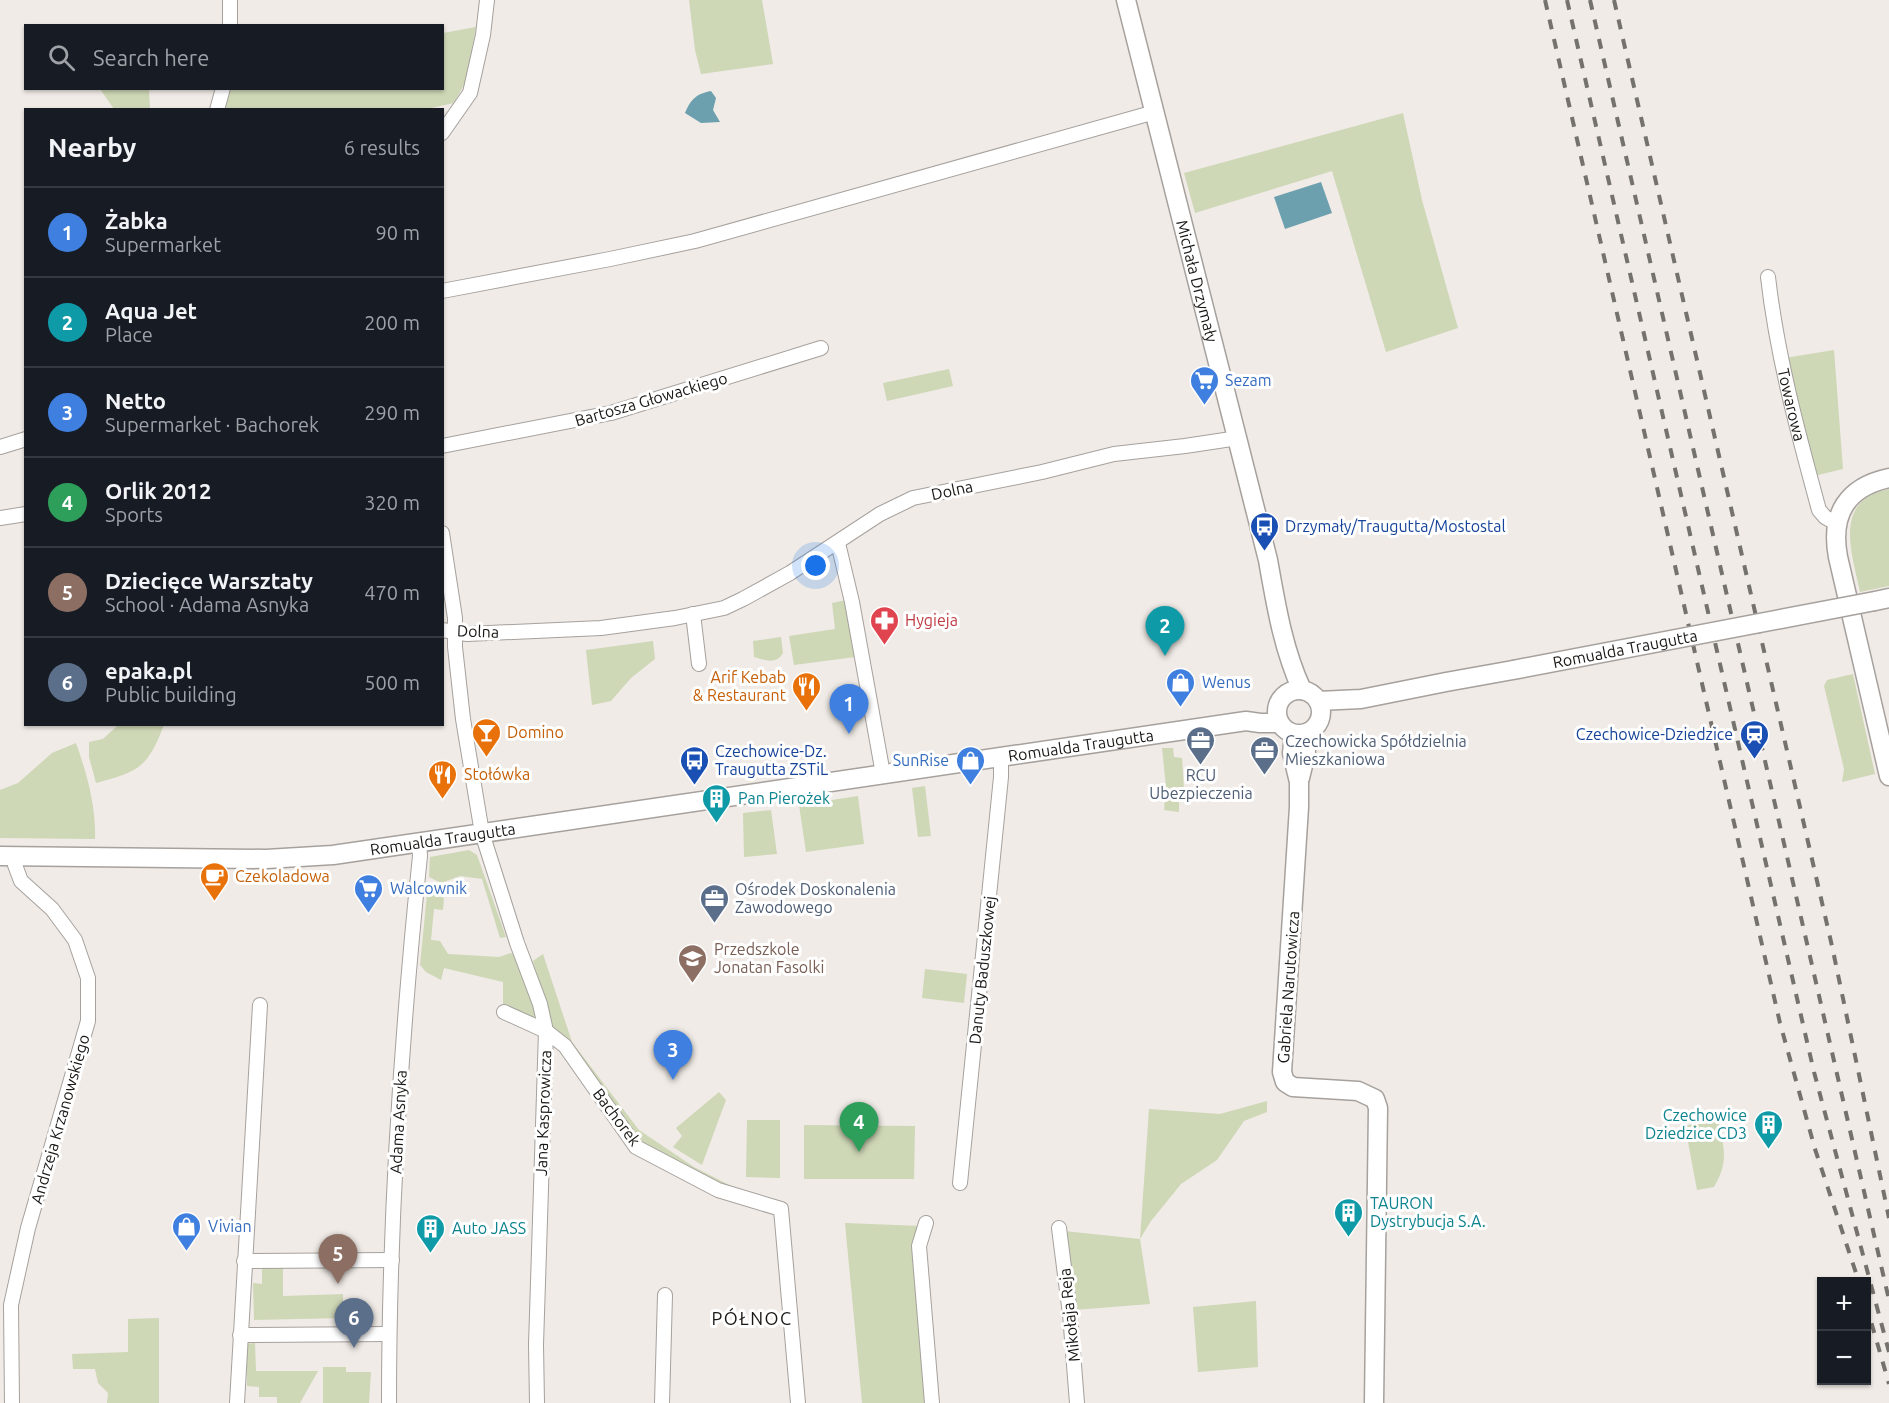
<!DOCTYPE html>
<html lang="en">
<head>
<meta charset="utf-8">
<style>
	:root { --surface:#171b24; --page:#242831; --text:#f1f3f6; --muted:#9ea1a6; --line:#363941; --accent:#afa8e0 }
	body { margin:0; font-family:Ubuntu,sans-serif; background:var(--page); color:var(--text) }
	.controls { position:absolute; right:18px; bottom:18px; display:grid; overflow:hidden; border-radius:0px; box-shadow:0 2px 4px #0004 }
	.controls button { width:54px; height:54px; display:grid; place-items:center; padding:0; border:0; border-bottom:2px solid var(--line); background:var(--surface); color:var(--text); font:30px sans-serif }
	.you { position:absolute; left:816px; top:566px; width:21px; height:21px; margin:-15px; border:4px solid #fff; border-radius:50%; background:#1a73e8; box-shadow:0 0 0 9px #1a73e833 }
	.badge { display:grid; place-items:center; width:39px; height:39px; border-radius:50%; background:var(--accent); color:#fff; font-size:20px; font-weight:700 }
	.pin { position:absolute; translate:-50% -50px; filter:drop-shadow(0 2px 3px #0008) }
	.pin::after { content:''; position:absolute; top:32px; width:21px; height:18px; background:inherit; clip-path:polygon(0 0,100% 0,50% 100%) }
	.list { margin:0; padding:0; list-style:none }
	h2 { display:flex; justify-content:space-between; align-items:center; height:78px; margin:0; padding:0 24px; font-size:26px }
	h2 small { font-size:20px; font-weight:400; color:var(--muted) }
	.list li { display:grid; grid-template-columns:39px 1fr auto; gap:18px; align-items:center; box-sizing:border-box; height:90px; padding:0 24px; border-top:2px solid var(--line) }
	.list b { display:block; font-size:22px; white-space:nowrap }
	.list p { margin:0; font-size:20px; white-space:nowrap; color:var(--muted) }
	.list em { font-size:20px; font-style:normal; color:var(--muted) }
	.icon { flex:none; width:33px; height:33px; fill:none; stroke:currentColor; stroke-width:2; stroke-linecap:round; stroke-linejoin:round }
	.map { position:relative; flex:none; width:1889px; height:1403px; overflow:hidden }
	.search { position:absolute; background:var(--surface); box-shadow:0 2px 4px #0004; left:24px; top:24px; width:420px; height:66px; display:flex; align-items:center; gap:15px; box-sizing:border-box; padding:0 21px; border-radius:0px; color:var(--muted); font-size:22px }
	.panel { position:absolute; background:var(--surface); box-shadow:0 2px 4px #0004; left:24px; top:108px; width:420px; height:618px; border-radius:0px }
	.map>svg:first-child { display:block }
</style>
</head>
<body>
<div class="map">
<svg width="1889" height="1403" viewBox="0 0 1889 1403">
	<rect width="100%" height="100%" fill="#f0ebe6"/>
	<path fill="#ced7b6" d="M689,0H762L773,64L701,74L695,50Z
		M476,27L466,81L454,103L422,110H222L227,89L442,88L443,33Z
		M100,89H149L150,109H114Z
		M1403,113L1422,200L1458,328L1386,352L1332,171L1195,213L1184,173Z
		M1834,350L1843,469L1814,476L1785,358Z
		M949,369L953,386L887,401L883,383Z
		M1889,489V586L1860,592C1852,553 1832,500 1889,489Z
		M846,600L855,657L794,665L789,636L835,629L832,603Z
		M781,637L783,653C776,665 766,660 754,657L753,641Z
		M653,641L655,659L631,678L611,701L592,705L586,650Z
		M1853,674L1875,774L1842,782L1844,769L1824,686L1827,680Z
		M118,725H164C147,768 140,771 96,783L89,757V742L103,739Z
		M76,743C87,774 96,806 95,839L0,838V790L18,783L52,753Z
		M1162,748H1173L1174,757L1182,758L1184,788L1179,802V812L1164,810L1166,787Z
		M925,786L931,836L918,837L912,788Z
		M858,796L864,844L806,852L799,805Z
		M771,810L777,854L744,857L743,813Z
		M469,850L477,855L506,937L500,938L482,879L460,876L441,883L429,877L430,857Z
		M430,893L444,898L443,910L434,909L431,940L440,941L448,954L499,957L511,953L517,956L538,1016L530,1018L503,1006V982L444,968L441,980L426,972L420,965L427,894Z
		M543,954L572,1042L639,1130L694,1167L745,1193L707,1178L650,1150L621,1119L554,1032L533,961Z
		M925,969L967,974L964,1003L922,998Z
		M719,1092L726,1100L702,1165L673,1147L682,1136L676,1128Z
		M1267,1101V1112L1244,1121L1217,1160L1181,1184L1151,1221L1140,1239L1150,1304L1074,1310L1064,1231L1140,1239L1149,1109L1220,1114Z
		M1718,1118C1723,1147 1730,1160 1714,1187L1697,1190L1685,1126Z
		M747,1120H780V1178L746,1177Z
		M804,1125L915,1126L914,1179H804Z
		M845,1223L921,1226L914,1246L925,1403H862Z
		M262,1266H283V1296L343,1294V1318L254,1320L253,1283L262,1284Z
		M1256,1301L1258,1367L1198,1372L1193,1307Z
		M159,1318V1403H107L108,1393L98,1383L95,1369H73L72,1354L128,1352V1319Z
		M255,1343L256,1371H318L300,1403H277V1397H259V1387L247,1386V1368H243L246,1344Z
		M323,1367H346V1372H371L369,1403H323Z"/>
	<path fill="#6da0ae" d="M711,91L716,98L713,110L720,122L701,123L685,113C691,99 696,94 711,91Z
		M1321,182L1332,213L1285,229L1274,197Z"/>
	<g fill="none" stroke-linecap="round" stroke-linejoin="round">
		<defs>
			<g id="street">
				<path d="M230,26V0"/>
				<path d="M217,110L223,88"/>
				<path d="M442,133L470,93L483,35L487,0"/>
				<path id="s1" d="M1768,277C1777,356 1798,433 1819,510L1825,517L1837,524"/>
				<path d="M442,291L610,259L695,241L1155,112"/>
				<path d="M442,446L611,413L821,348"/>
				<path d="M0,447L26,439"/>
				<path d="M0,518L26,514"/>
				<path d="M442,533L455,618V647L463,719L482,833L517,943L540,1004L546,1031L536,1345L537,1403"/>
				<path d="M838,543L852,602L883,774"/>
				<path d="M693,614L699,664"/>
				<path d="M442,630L467,634L601,628L675,618L724,608L743,599L790,573L880,514L913,498L1042,472L1114,454L1185,446L1238,438"/>
				<path d="M504,1012L546,1031L565,1046L636,1147L718,1190L781,1209L798,1403"/>
				<path d="M960,1183L1001,777V757"/>
				<path d="M926,1223L919,1246L932,1403"/>
				<path d="M1059,1228L1070,1314L1077,1403"/>
				<path d="M244,1261L392,1260"/>
				<path d="M240,1335L389,1334"/>
				<path d="M12,1403L11,1305L28,1228L88,1021V978L75,940L52,909L21,881L15,865V856"/>
				<path d="M237,1403L260,1005"/>
				<path d="M389,1403C389,1220 401,1038 420,856L419,842"/>
				<path d="M662,1403L665,1295"/>
			</g>
			<g id="secondary">
				<path id="s2" d="M1126,0L1268,560C1276,605 1283,649 1302,690"/>
				<path d="M1889,478C1847,487 1830,514 1838,557L1889,776"/>
				<path d="M1875,601L1889,598"/>
				<circle cx="1299" cy="712" r="22"/>
				<path d="M1318,701L1361,699L1446,682L1513,670"/>
				<path d="M1294,734L1292,753L1299,782V807L1282,1072L1285,1082L1293,1087L1358,1091L1375,1099L1378,1108L1374,1403"/>
				<path d="M1300,778L1306,753L1305,734"/>
				<path id="s3" d="M0,856L266,859L333,855L1246,721L1260,723H1279"/>
			</g>
		</defs>
		<use href="#street" stroke="#a6a19d" stroke-width="16"/>
		<use href="#secondary" stroke="#a6a19d" stroke-width="21"/>
		<use href="#street" stroke="#fff" stroke-width="14"/>
		<use href="#secondary" stroke="#fff" stroke-width="18"/>
		<path stroke="#75726e" stroke-width="4" stroke-dasharray="10 10" stroke-linecap="butt" d="M1545,0L1780,1023L1815,1149L1859,1282
			M1567,0L1814,1072L1889,1352
			M1590,0L1889,1300
			M1614,0L1832,946L1889,1218
			M1866,1304L1889,1384"/>
		<defs>
			<g id="secondary-bridge">
				<path id="s4" d="M1513,670L1875,601"/>
			</g>
		</defs>
		<use href="#secondary-bridge" stroke="#a6a19d" stroke-width="21" stroke-linecap="butt"/>
		<use href="#secondary-bridge" stroke="#fff" stroke-width="18"/>
	</g>
	<defs>
		<symbol id="supermarket-pin" viewBox="-11 -11 22 30"><path d="M0 17L-7.5 6A9.5 9.5 0 1 1 7.5 6Z" fill="#3f7fe0" stroke="#fff"/><path d="M-6-5.5h2.5l.6 2H6L4.5 2H-2.5L-4.4-4H-6ZM-1.5 3.2a1.3 1.3 0 1 0 .1 0ZM3 3.2a1.3 1.3 0 1 0 .1 0Z" fill="#fff"/></symbol>
		<symbol id="bus-pin" viewBox="-11 -11 22 30"><path d="M0 17L-7.5 6A9.5 9.5 0 1 1 7.5 6Z" fill="#1a4fb4" stroke="#fff"/><path d="M-5-6H5V4H4V6H2V4H-2V6H-4V4H-5ZM-3.5-4V0h7V-4ZM-3.5 1.2v1.5H-2V1.2ZM2 1.2v1.5H3.5V1.2Z" fill="#fff"/></symbol>
		<symbol id="pharmacy-pin" viewBox="-11 -11 22 30"><path d="M0 17L-7.5 6A9.5 9.5 0 1 1 7.5 6Z" fill="#e0444e" stroke="#fff"/><path d="M-2-6h4v4h4v4h-4v4h-4v-4h-4v-4h4Z" fill="#fff"/></symbol>
		<symbol id="shop-pin" viewBox="-11 -11 22 30"><path d="M0 17L-7.5 6A9.5 9.5 0 1 1 7.5 6Z" fill="#3f7fe0" stroke="#fff"/><path d="M-5-2.5h2.3a2.7 3.5 0 0 1 5.4 0H5L5.5 6h-11ZM-1.5-2.5h3a1.5 2.3 0 0 0-3 0Z" fill="#fff"/></symbol>
		<symbol id="restaurant-pin" viewBox="-11 -11 22 30"><path d="M0 17L-7.5 6A9.5 9.5 0 1 1 7.5 6Z" fill="#e8710a" stroke="#fff"/><path d="M-5-6h1v4h1v-4h1v4h1v-4h1v5L-1.5 .5V6h-2V.5L-5-1ZM5-6V6H3V1.5H1.5Q1.5-4 5-6Z" fill="#fff"/></symbol>
		<symbol id="bar-pin" viewBox="-11 -11 22 30"><path d="M0 17L-7.5 6A9.5 9.5 0 1 1 7.5 6Z" fill="#e8710a" stroke="#fff"/><path d="M-6-5H6L.8 .8V4.5H3.5V6h-7V4.5H-.8V.8Z" fill="#fff"/></symbol>
		<symbol id="station-pin" viewBox="-11 -11 22 30"><path d="M0 17L-7.5 6A9.5 9.5 0 1 1 7.5 6Z" fill="#1a4fb4" stroke="#fff"/><path d="M-3-6H3Q5-6 5-4V2Q5 4 3 4L4.5 6H3L1.5 4h-3L-3 6H-4.5L-3 4Q-5 4-5 2V-4Q-5-6-3-6ZM-3.5-4v3h7v-3ZM-3.5 1v1.5H-2V1ZM2 1v1.5H3.5V1Z" fill="#fff"/></symbol>
		<symbol id="office-pin" viewBox="-11 -11 22 30"><path d="M0 17L-7.5 6A9.5 9.5 0 1 1 7.5 6Z" fill="#5c6f8a" stroke="#fff"/><path d="M-6-3h4V-5.5h4V-3h4V5H-6ZM-1-4.5V-3h2v-1.5ZM-6 0V1H6V0Z" fill="#fff"/></symbol>
		<symbol id="building-pin" viewBox="-11 -11 22 30"><path d="M0 17L-7.5 6A9.5 9.5 0 1 1 7.5 6Z" fill="#0f9aa8" stroke="#fff"/><path d="M-4-6H4V6H1V3H-1V6H-4ZM-2.5-4.3h1.7v1.8h-1.7ZM.8-4.3h1.7v1.8H.8ZM-2.5-1h1.7V.8h-1.7ZM.8-1h1.7V.8H.8Z" fill="#fff"/></symbol>
		<symbol id="cafe-pin" viewBox="-11 -11 22 30"><path d="M0 17L-7.5 6A9.5 9.5 0 1 1 7.5 6Z" fill="#e8710a" stroke="#fff"/><path d="M-5.5-4.5H6V0H3Q3 3.5 0 3.5H-2.5Q-5.5 3.5-5.5 0ZM3-3.2v2h1.7v-2ZM-6 4.5H4V6H-6Z" fill="#fff"/></symbol>
		<symbol id="school-pin" viewBox="-11 -11 22 30"><path d="M0 17L-7.5 6A9.5 9.5 0 1 1 7.5 6Z" fill="#8d6e63" stroke="#fff"/><path d="M0-5L7-2L0 1L-7-2ZM-4 1L0 2.5L4 1V4Q0 6-4 4Z" fill="#fff"/></symbol>
	</defs>
	<g fill-rule="evenodd">
		<use href="#supermarket-pin" x="1188" y="364" width="33" height="45"/>
		<use href="#bus-pin" x="1248" y="510" width="33" height="45"/>
		<use href="#pharmacy-pin" x="868" y="604" width="33" height="45"/>
		<use href="#shop-pin" x="1164" y="666" width="33" height="45"/>
		<use href="#restaurant-pin" x="790" y="670" width="33" height="45"/>
		<use href="#bar-pin" x="470" y="716" width="33" height="45"/>
		<use href="#station-pin" x="1738" y="718" width="33" height="45"/>
		<use href="#office-pin" x="1184" y="724" width="33" height="45"/>
		<use href="#office-pin" x="1248" y="734" width="33" height="45"/>
		<use href="#bus-pin" x="678" y="744" width="33" height="45"/>
		<use href="#shop-pin" x="954" y="744" width="33" height="45"/>
		<use href="#restaurant-pin" x="426" y="758" width="33" height="45"/>
		<use href="#building-pin" x="700" y="782" width="33" height="45"/>
		<use href="#cafe-pin" x="198" y="860" width="33" height="45"/>
		<use href="#supermarket-pin" x="352" y="872" width="33" height="45"/>
		<use href="#office-pin" x="698" y="882" width="33" height="45"/>
		<use href="#school-pin" x="676" y="942" width="33" height="45"/>
		<use href="#building-pin" x="1752" y="1108" width="33" height="45"/>
		<use href="#building-pin" x="1332" y="1196" width="33" height="45"/>
		<use href="#shop-pin" x="170" y="1210" width="33" height="45"/>
		<use href="#building-pin" x="414" y="1212" width="33" height="45"/>
	</g>
	<g text-anchor="middle" stroke-width="6" stroke-linejoin="round" paint-order="stroke">
		<g font-size="16" fill="#191715" stroke="#fff">
			<text dy="6" stroke="none"><textPath href="#s2" startOffset="290">Michała Drzymały</textPath></text>
			<text transform="translate(651 399) rotate(-16)" y="6">Bartosza Głowackiego</text>
			<text dy="6" stroke="none"><textPath href="#s1" startOffset="130">Towarowa</textPath></text>
			<text transform="translate(952 490) rotate(-12)" y="6">Dolna</text>
			<text transform="translate(478 631) rotate(2)" y="6">Dolna</text>
			<text dy="6" stroke="none"><textPath href="#s4" startOffset="114">Romualda Traugutta</textPath></text>
			<text dy="6" stroke="none"><textPath href="#s3" startOffset="1089">Romualda Traugutta</textPath></text>
			<text dy="6" stroke="none"><textPath href="#s3" startOffset="444">Romualda Traugutta</textPath></text>
			<text transform="translate(982 970) rotate(-84)" y="6">Danuty Baduszkowej</text>
			<text transform="translate(1288 987) rotate(-86)" y="6">Gabriela Narutowicza</text>
			<text transform="translate(543 1113) rotate(-88)" y="6">Jana Kasprowicza</text>
			<text transform="translate(617 1117) rotate(53)" y="6">Bachorek</text>
			<text transform="translate(60 1119) rotate(-74)" y="6">Andrzeja Krzanowskiego</text>
			<text transform="translate(398 1122) rotate(-87)" y="6">Adama Asnyka</text>
			<text transform="translate(1069 1315) rotate(-96)" y="6">Mikołaja Reja</text>
		</g>
		<g font-size="16" fill="#366cbe" stroke="#fff" text-anchor="start">
			<text x="1225" y="386">Sezam</text>
			<text x="1202" y="688">Wenus</text>
			<text x="949" y="766" text-anchor="end">SunRise</text>
			<text x="390" y="894">Walcownik</text>
			<text x="208" y="1232">Vivian</text>
		</g>
		<g font-size="16" fill="#164399" stroke="#fff" text-anchor="start">
			<text x="1285" y="532">Drzymały/Traugutta/Mostostal</text>
			<text x="1733" y="740" text-anchor="end">Czechowice-Dziedzice</text>
			<text x="715" y="757">Czechowice-Dz.<tspan x="715" dy="18">Traugutta ZSTiL</tspan></text>
		</g>
		<g font-size="16" fill="#be3a42" stroke="#fff" text-anchor="start">
			<text x="905" y="626">Hygieja</text>
		</g>
		<g font-size="16" fill="#c56008" stroke="#fff" text-anchor="start">
			<text x="786" y="683" text-anchor="end">Arif Kebab<tspan x="786" dy="18">&amp; Restaurant</tspan></text>
			<text x="507" y="738">Domino</text>
			<text x="464" y="780">Stołówka</text>
			<text x="235" y="882">Czekoladowa</text>
		</g>
		<g font-size="16" fill="#4e5e75" stroke="#fff" text-anchor="start">
			<text x="1285" y="747">Czechowicka Spółdzielnia<tspan x="1285" dy="18">Mieszkaniowa</tspan></text>
			<text x="1201" y="781" text-anchor="middle">RCU<tspan x="1201" dy="18">Ubezpieczenia</tspan></text>
			<text x="735" y="895">Ośrodek Doskonalenia<tspan x="735" dy="18">Zawodowego</tspan></text>
		</g>
		<g font-size="16" fill="#0d838f" stroke="#fff" text-anchor="start">
			<text x="738" y="804">Pan Pierożek</text>
			<text x="1747" y="1121" text-anchor="end">Czechowice<tspan x="1747" dy="18">Dziedzice CD3</tspan></text>
			<text x="1370" y="1209">TAURON<tspan x="1370" dy="18">Dystrybucja S.A.</tspan></text>
			<text x="452" y="1234">Auto JASS</text>
		</g>
		<g font-size="16" fill="#785e54" stroke="#fff" text-anchor="start">
			<text x="714" y="955">Przedszkole<tspan x="714" dy="18">Jonatan Fasolki</tspan></text>
		</g>
		<g font-size="18" letter-spacing="1.5" fill="#191715" stroke="#fff">
			<text x="752" y="1325">PÓŁNOC</text>
		</g>
	</g>
</svg>
<div class="controls">
<button>+</button>
<button>−</button>
</div>
<div class="you"></div>
<div class="pin badge" style="left:849px;top:734px;background:#3f7fe0">1</div>
<div class="pin badge" style="left:1165px;top:656px;background:#0f9aa8">2</div>
<div class="pin badge" style="left:673px;top:1080px;background:#3f7fe0">3</div>
<div class="pin badge" style="left:859px;top:1152px;background:#2e9e5b">4</div>
<div class="pin badge" style="left:338px;top:1284px;background:#8d6e63">5</div>
<div class="pin badge" style="left:354px;top:1348px;background:#5c6f8a">6</div>
<div class="search"><svg class="icon" aria-label="search" viewBox="0 0 24 24"><circle cx="10" cy="10" r="6"/><path d="M15 15l6 6"/></svg>Search here</div>
<section class="panel">
<h2>Nearby<small>6 results</small></h2>
<ul class="list">
<li><span class="badge" style="background:#3f7fe0">1</span><div><b>Żabka</b><p>Supermarket</p></div><em>90 m</em></li>
<li><span class="badge" style="background:#0f9aa8">2</span><div><b>Aqua Jet</b><p>Place</p></div><em>200 m</em></li>
<li><span class="badge" style="background:#3f7fe0">3</span><div><b>Netto</b><p>Supermarket · Bachorek</p></div><em>290 m</em></li>
<li><span class="badge" style="background:#2e9e5b">4</span><div><b>Orlik 2012</b><p>Sports</p></div><em>320 m</em></li>
<li><span class="badge" style="background:#8d6e63">5</span><div><b>Dziecięce Warsztaty</b><p>School · Adama Asnyka</p></div><em>470 m</em></li>
<li><span class="badge" style="background:#5c6f8a">6</span><div><b>epaka.pl</b><p>Public building</p></div><em>500 m</em></li>
</ul>
</section>
</div>
</body>
</html>
